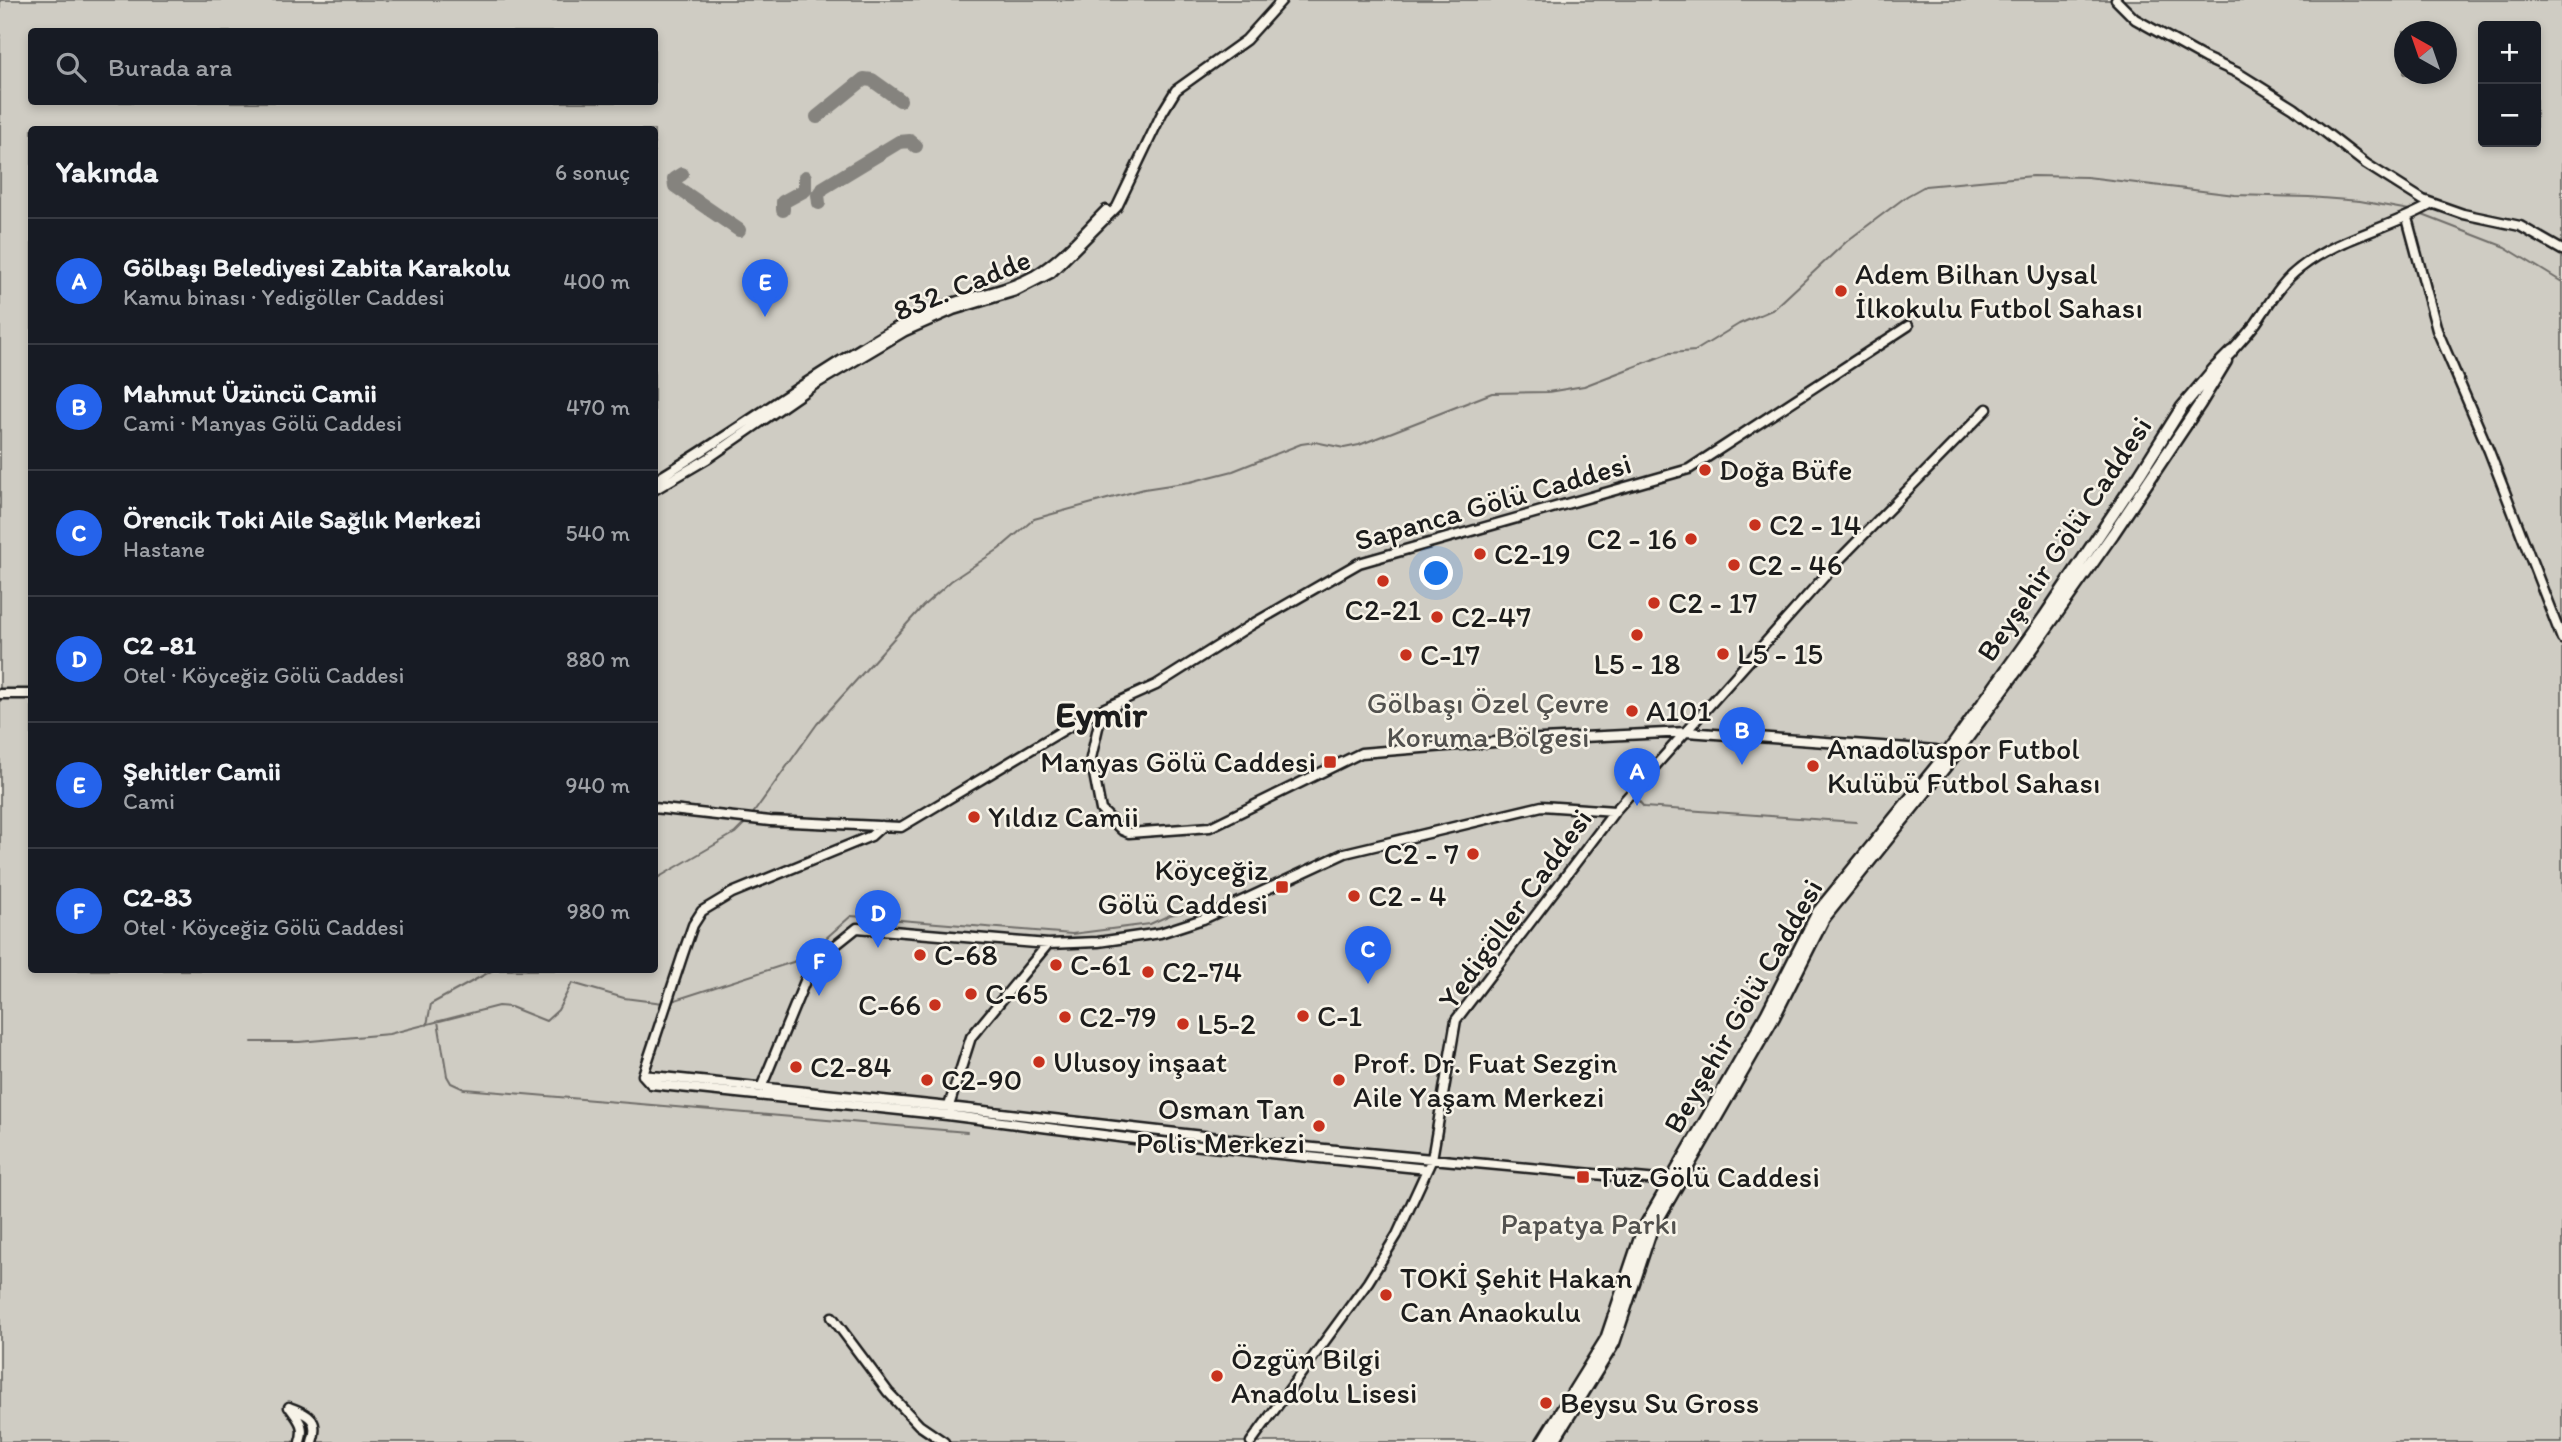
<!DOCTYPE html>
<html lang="tr">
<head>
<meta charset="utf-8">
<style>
	:root { --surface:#171b24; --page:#20242c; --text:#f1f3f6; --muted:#9ea1a6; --line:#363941; --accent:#2563eb }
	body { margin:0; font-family:Itim,sans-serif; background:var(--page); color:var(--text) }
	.controls { position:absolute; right:21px; top:21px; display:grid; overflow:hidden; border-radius:7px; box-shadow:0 4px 10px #0003 }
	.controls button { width:63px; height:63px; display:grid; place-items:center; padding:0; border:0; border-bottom:2px solid var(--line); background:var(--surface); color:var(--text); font:35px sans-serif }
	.compass { position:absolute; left:2394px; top:21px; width:63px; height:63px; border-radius:50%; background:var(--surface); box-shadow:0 4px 10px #0003; rotate:320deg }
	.you { position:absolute; left:1437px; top:574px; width:24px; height:24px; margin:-18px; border:5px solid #fff; border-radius:50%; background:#1a73e8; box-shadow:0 0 0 10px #1a73e833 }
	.badge { display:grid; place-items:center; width:46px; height:46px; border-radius:50%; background:var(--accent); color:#fff; font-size:23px; font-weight:700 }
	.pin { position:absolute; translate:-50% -58px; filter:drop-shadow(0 2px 4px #0008) }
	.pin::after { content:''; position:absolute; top:37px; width:24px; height:21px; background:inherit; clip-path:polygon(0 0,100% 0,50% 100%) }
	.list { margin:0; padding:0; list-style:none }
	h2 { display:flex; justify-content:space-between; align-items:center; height:91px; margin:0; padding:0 28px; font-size:30px }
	h2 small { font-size:23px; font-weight:400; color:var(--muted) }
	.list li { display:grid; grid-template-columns:46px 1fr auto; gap:21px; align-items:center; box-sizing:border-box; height:126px; padding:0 28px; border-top:2px solid var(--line) }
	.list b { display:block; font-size:26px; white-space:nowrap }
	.list p { margin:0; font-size:23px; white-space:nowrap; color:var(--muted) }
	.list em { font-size:23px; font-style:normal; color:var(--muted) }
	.icon { flex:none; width:38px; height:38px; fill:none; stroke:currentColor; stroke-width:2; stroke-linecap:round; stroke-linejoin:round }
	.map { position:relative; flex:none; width:2562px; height:1442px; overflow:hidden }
	.search { position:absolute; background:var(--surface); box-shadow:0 4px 10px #0003; left:28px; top:28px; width:630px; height:77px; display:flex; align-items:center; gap:18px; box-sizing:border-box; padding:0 24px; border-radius:7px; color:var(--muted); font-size:26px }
	.panel { position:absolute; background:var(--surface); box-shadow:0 4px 10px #0003; left:28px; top:126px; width:630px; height:847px; border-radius:7px }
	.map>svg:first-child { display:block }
</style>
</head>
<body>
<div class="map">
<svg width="2562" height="1442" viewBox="0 0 2562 1442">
	<rect width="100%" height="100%" fill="#eeeae0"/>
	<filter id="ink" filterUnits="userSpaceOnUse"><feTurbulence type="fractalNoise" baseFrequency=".0143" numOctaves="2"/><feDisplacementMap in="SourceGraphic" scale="14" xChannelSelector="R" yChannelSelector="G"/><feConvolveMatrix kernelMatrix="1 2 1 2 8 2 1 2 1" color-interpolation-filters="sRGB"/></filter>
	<g filter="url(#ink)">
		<path fill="#cfccc3" stroke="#767470" stroke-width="2" fill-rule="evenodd" d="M0,0H2562V1442H0ZM2483,26H2536V142H2483ZM32,32H654V102H32ZM2404,32H2446V74H2404ZM32,130H654V970H32Z"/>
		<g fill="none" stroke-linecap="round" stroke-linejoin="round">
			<path stroke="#6f6d69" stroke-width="2" d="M2420,214L2505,247L2562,282
				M1637,799L1644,807L1856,822
				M752,815L817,724L923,606L951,581L999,549L1034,519L1144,489L1190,482L1233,471L1301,444L1315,442L1344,448L1359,445L1492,393L1548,392L1584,386L1670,353L1695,351L1739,324L1774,309L1847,241L1907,196L1925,186L2033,176L2087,177L2235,195L2309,197L2360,201L2409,210
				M654,880L735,833L746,822
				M672,1001L793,962L808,954L851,916L1072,934L1150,924L1170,915L1197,909
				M438,1021L447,1076L451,1083L464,1089L967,1132
				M427,1025L431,1004L493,970
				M252,1042H299L389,1034L498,1006L511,1007L546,1021L558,1010L572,983L624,998L663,1003"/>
			<path stroke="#85837e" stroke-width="14" d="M817,117L864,79L872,80L900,100
				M682,174L674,179L675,186L739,230
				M819,203L818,195L823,188L899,142L910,141L916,146
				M783,210V202L805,190V177"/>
			<defs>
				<path id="minor" d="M2116,0L2135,19L2205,58L2238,73L2294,108L2366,164L2423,200L2463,214L2520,226L2562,250
					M2407,218L2437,330L2489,451L2562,639
					M2231,352C2240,342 2248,333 2256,323C2270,303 2280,283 2300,268C2339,237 2389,229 2432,204
					M654,481C735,433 810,376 892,330C912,319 934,309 955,302C983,294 1010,289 1035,275C1062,259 1084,232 1106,210L1108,212
					M654,490L707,459L814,385L905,331L953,310L1016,291L1051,273L1117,207L1162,113L1176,90L1246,40L1282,0
					M0,694H32
					M1116,705L1099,723L1091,758L1101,810L1122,830L1129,833L1210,827L1361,753L1520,740L1687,732L1936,750L1950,753
					M654,808L770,821L901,827L1087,716L1156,685L1251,625L1359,563L1689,469L1908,326
					M643,1075L949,1107L1282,1145L1658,1180L1673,1185
					M643,1075L651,1084L947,1115L1142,1140L1427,1169
					M643,1075L683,954L693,925L702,911L732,893L871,836L882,826
					M761,1088L812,964L857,928L1048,944L1098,942L1160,933L1203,919L1345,853L1542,806L1615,811
					M948,1109L971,1037L1048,944
					M832,1317L888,1392L919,1425L944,1442
					M289,1407C308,1415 320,1418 312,1442
					M291,1409C300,1421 305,1427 300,1442
					M1251,1442L1368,1282L1397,1235L1432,1159L1456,1020L1615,811L1841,558L1987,409"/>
				<path id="major" d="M1542,1442L1606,1339L1643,1229L1767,1013L1818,912L1948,752L2044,617L2140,474L2182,407L2214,369L2231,352
					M1553,1442L1614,1343L1651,1231L1774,1017L1824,918L1954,756L2020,666L2113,534L2200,404L2226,361"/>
			</defs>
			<use href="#minor" stroke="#1c1c1c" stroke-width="13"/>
			<use href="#major" stroke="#1c1c1c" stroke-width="15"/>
			<use href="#minor" stroke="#f7f3e8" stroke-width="8"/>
			<use href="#major" stroke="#f7f3e8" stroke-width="10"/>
		</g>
	</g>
	<g fill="#c8321e" stroke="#f7f3e8" stroke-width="2.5">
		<circle cx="1841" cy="291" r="7"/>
		<circle cx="1705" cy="470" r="7"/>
		<circle cx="1755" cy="525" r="7"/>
		<circle cx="1691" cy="539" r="7"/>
		<circle cx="1480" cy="554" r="7"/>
		<circle cx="1734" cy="565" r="7"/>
		<circle cx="1383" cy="581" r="7"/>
		<circle cx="1654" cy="603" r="7"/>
		<circle cx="1437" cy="617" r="7"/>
		<circle cx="1637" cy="635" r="7"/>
		<circle cx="1723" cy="654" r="7"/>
		<circle cx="1406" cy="655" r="7"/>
		<circle cx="1632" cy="711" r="7"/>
		<rect x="1323" y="755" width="14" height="14" rx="3.5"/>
		<circle cx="1813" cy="766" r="7"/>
		<circle cx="974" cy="817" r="7"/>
		<circle cx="1473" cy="854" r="7"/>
		<rect x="1275" y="880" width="14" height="14" rx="3.5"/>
		<circle cx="1354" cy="896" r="7"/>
		<circle cx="920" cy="955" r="7"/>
		<circle cx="1056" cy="965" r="7"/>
		<circle cx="1148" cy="972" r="7"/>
		<circle cx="971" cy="994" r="7"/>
		<circle cx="935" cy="1005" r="7"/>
		<circle cx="1303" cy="1016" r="7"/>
		<circle cx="1065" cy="1017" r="7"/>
		<circle cx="1183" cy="1024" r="7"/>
		<circle cx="1039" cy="1062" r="7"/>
		<circle cx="796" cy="1067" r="7"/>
		<circle cx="927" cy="1080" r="7"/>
		<circle cx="1339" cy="1080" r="7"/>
		<circle cx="1319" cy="1126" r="7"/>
		<rect x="1576" y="1170" width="14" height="14" rx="3.5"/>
		<circle cx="1386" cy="1295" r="7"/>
		<circle cx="1217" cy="1376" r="7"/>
		<circle cx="1546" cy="1403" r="7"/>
	</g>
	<g text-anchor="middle" stroke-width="5" stroke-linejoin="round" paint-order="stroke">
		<g font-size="30" fill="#1c1c1c" stroke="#f7f3e8" text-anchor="start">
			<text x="1855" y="284">Adem Bilhan Uysal<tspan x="1855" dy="34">İlkokulu Futbol Sahası</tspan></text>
			<text x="1719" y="480">Doğa Büfe</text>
			<text x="1769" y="535">C2 - 14</text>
			<text x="1677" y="549" text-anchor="end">C2 - 16</text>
			<text x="1494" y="564">C2-19</text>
			<text x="1748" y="575">C2 - 46</text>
			<text x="1668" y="613">C2 - 17</text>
			<text x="1383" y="620" text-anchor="middle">C2-21</text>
			<text x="1451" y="627">C2-47</text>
			<text x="1737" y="664">L5 - 15</text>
			<text x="1420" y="665">C-17</text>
			<text x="1637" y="674" text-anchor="middle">L5 - 18</text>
			<text x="1646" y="721">A101</text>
			<text x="1827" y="759">Anadoluspor Futbol<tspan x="1827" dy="34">Kulübü Futbol Sahası</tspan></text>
			<text x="1316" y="772" text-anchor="end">Manyas Gölü Caddesi</text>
			<text x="988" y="827">Yıldız Camii</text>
			<text x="1459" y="864" text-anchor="end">C2 - 7</text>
			<text x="1268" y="880" text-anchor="end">Köyceğiz<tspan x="1268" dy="34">Gölü Caddesi</tspan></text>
			<text x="1368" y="906">C2 - 4</text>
			<text x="934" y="965">C-68</text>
			<text x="1070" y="975">C-61</text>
			<text x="1162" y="982">C2-74</text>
			<text x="985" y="1004">C-65</text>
			<text x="921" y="1015" text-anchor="end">C-66</text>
			<text x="1317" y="1026">C-1</text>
			<text x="1079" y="1027">C2-79</text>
			<text x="1197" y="1034">L5-2</text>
			<text x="1053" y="1072">Ulusoy inşaat</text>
			<text x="1353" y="1073">Prof. Dr. Fuat Sezgin<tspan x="1353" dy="34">Aile Yaşam Merkezi</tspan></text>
			<text x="810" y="1077">C2-84</text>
			<text x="941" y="1090">C2-90</text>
			<text x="1305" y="1119" text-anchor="end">Osman Tan<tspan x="1305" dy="34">Polis Merkezi</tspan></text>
			<text x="1597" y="1187">Tuz Gölü Caddesi</text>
			<text x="1400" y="1288">TOKİ Şehit Hakan<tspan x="1400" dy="34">Can Anaokulu</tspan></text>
			<text x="1231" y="1369">Özgün Bilgi<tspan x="1231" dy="34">Anadolu Lisesi</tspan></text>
			<text x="1560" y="1413">Beysu Su Gross</text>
		</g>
		<g font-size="30" fill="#1c1c1c" stroke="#f7f3e8">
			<text transform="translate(962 285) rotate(-22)" y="10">832. Cadde</text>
			<text transform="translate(1493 502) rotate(-16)" y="10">Sapanca Gölü Caddesi</text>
			<text transform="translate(2064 539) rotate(-56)" y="10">Beyşehir Gölü Caddesi</text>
			<text transform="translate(1515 909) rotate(-54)" y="10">Yedigöller Caddesi</text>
			<text transform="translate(1743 1006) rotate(-60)" y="10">Beyşehir Gölü Caddesi</text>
		</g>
		<g font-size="30" fill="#52514e" stroke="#f7f3e8">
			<text x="1488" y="713">Gölbaşı Özel Çevre<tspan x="1488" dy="34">Koruma Bölgesi</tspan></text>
			<text x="1589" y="1234">Papatya Parkı</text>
		</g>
		<g font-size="37" font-weight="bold" fill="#1c1c1c" stroke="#f7f3e8">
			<text x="1101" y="727">Eymir</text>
		</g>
	</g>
</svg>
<div class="controls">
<button>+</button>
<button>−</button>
</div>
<svg class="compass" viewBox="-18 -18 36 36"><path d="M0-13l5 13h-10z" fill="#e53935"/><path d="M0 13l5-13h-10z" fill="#9ea1a6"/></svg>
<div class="you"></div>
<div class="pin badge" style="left:1637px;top:806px">A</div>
<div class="pin badge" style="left:1742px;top:765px">B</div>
<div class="pin badge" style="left:1368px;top:984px">C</div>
<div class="pin badge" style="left:878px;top:948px">D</div>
<div class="pin badge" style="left:765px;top:317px">E</div>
<div class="pin badge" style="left:819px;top:996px">F</div>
<div class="search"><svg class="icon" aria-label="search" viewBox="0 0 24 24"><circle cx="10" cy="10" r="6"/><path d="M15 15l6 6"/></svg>Burada ara</div>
<section class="panel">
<h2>Yakında<small>6 sonuç</small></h2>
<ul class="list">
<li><span class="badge">A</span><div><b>Gölbaşı Belediyesi Zabita Karakolu</b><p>Kamu binası · Yedigöller Caddesi</p></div><em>400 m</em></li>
<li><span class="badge">B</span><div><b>Mahmut Üzüncü Camii</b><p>Cami · Manyas Gölü Caddesi</p></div><em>470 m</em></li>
<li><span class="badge">C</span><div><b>Örencik Toki Aile Sağlık Merkezi</b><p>Hastane</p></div><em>540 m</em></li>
<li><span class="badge">D</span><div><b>C2 -81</b><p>Otel · Köyceğiz Gölü Caddesi</p></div><em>880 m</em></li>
<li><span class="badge">E</span><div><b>Şehitler Camii</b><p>Cami</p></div><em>940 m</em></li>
<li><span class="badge">F</span><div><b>C2-83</b><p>Otel · Köyceğiz Gölü Caddesi</p></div><em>980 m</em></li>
</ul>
</section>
</div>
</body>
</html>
